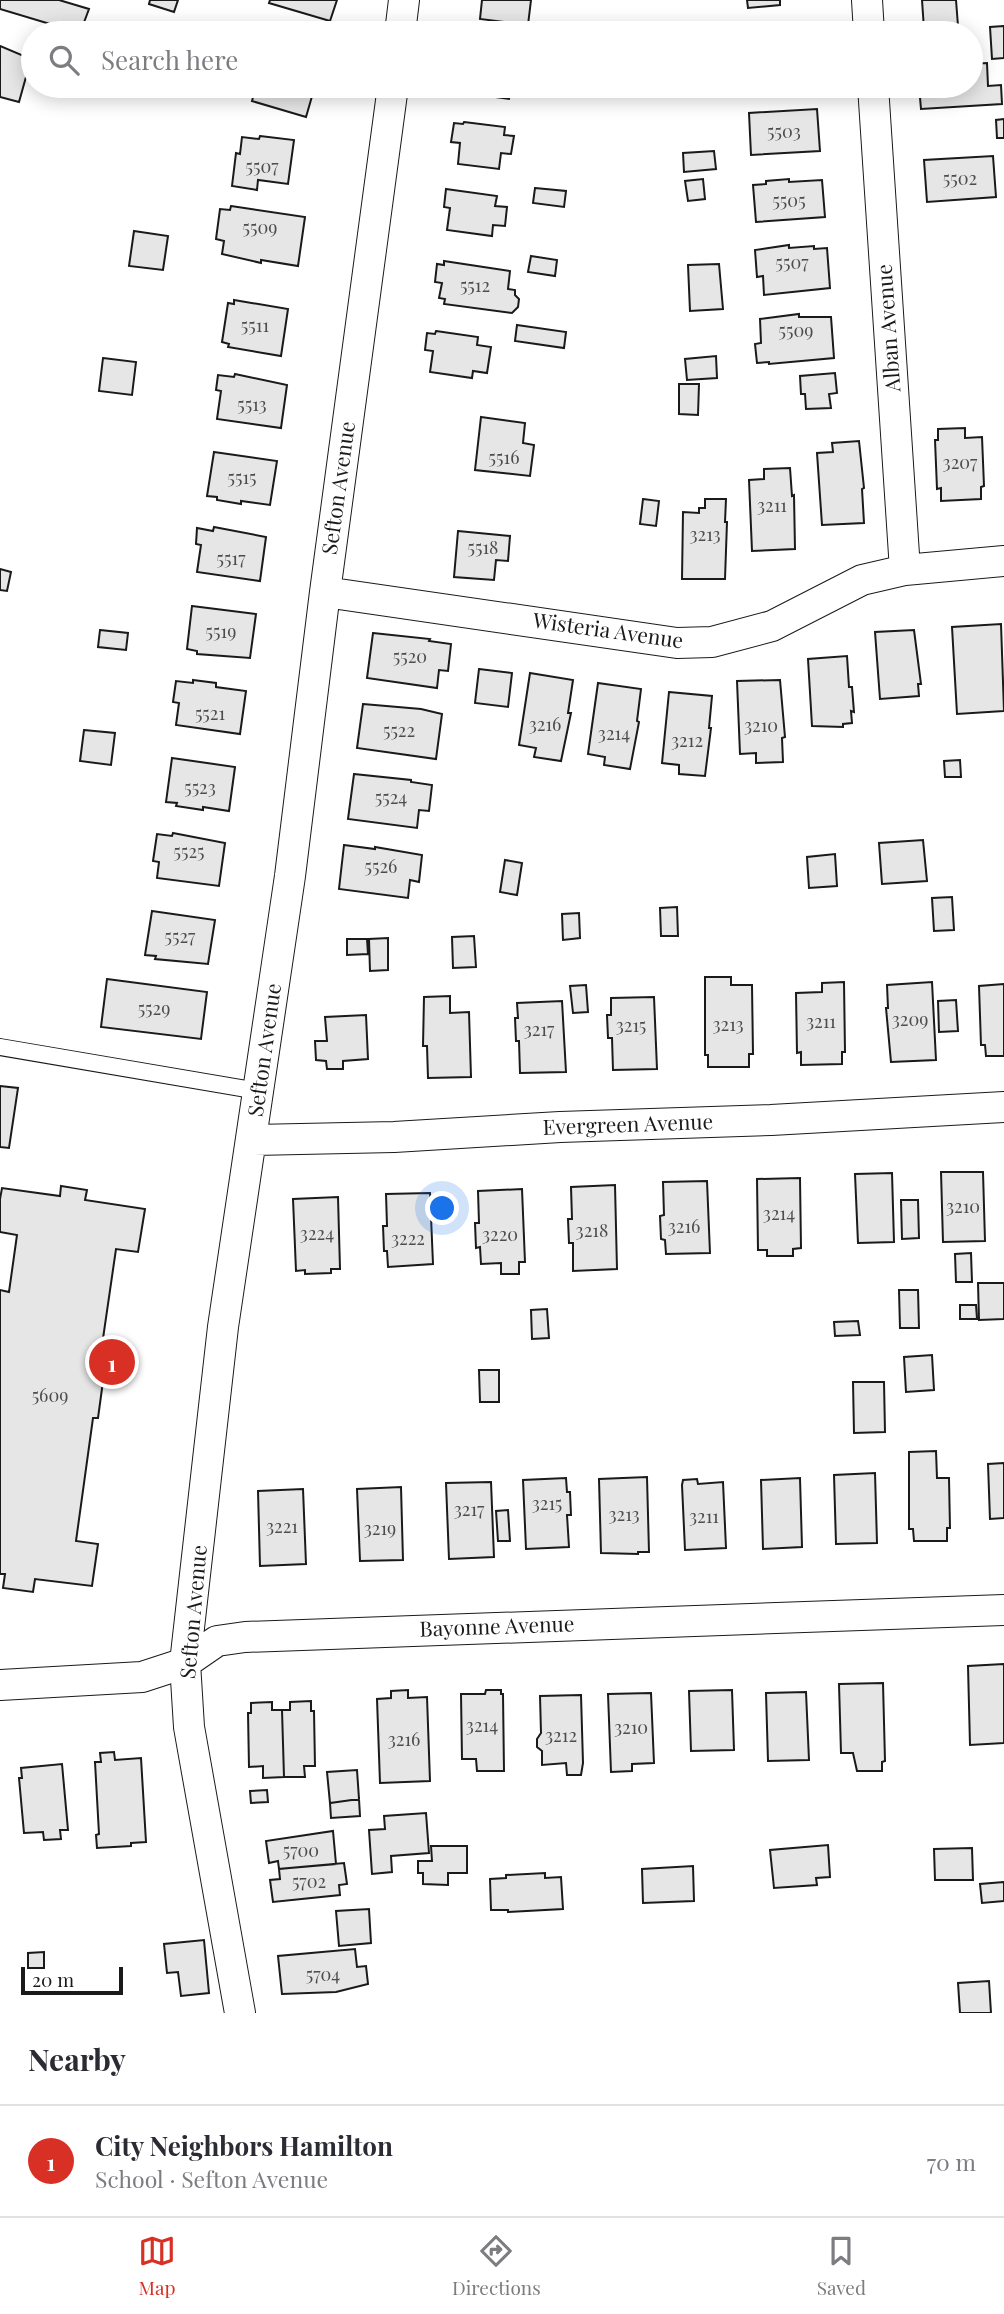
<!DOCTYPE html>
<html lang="en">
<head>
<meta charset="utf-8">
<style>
	:root { --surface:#fff; --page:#f7f7f7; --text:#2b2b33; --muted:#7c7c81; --line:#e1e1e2; --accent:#d93025 }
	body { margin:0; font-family:"Playfair Display",serif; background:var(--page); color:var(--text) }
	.scale { position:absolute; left:21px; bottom:18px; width:102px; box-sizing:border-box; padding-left:7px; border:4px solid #1a1a1a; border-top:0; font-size:19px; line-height:24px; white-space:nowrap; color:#1a1a1a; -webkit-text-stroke:5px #fff; paint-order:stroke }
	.you { position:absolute; left:443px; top:1209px; width:24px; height:24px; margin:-18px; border:5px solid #fff; border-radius:50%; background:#1a73e8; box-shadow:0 0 0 10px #1a73e833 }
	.badge { display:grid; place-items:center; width:46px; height:46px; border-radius:50%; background:var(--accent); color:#fff; font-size:23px; font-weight:700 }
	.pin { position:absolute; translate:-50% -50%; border:4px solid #fff; box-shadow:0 2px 7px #0006 }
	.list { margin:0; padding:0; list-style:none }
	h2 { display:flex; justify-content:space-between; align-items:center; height:91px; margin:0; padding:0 28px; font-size:30px }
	h2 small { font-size:23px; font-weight:400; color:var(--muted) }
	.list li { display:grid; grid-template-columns:46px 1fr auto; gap:21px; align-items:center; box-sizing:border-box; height:112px; padding:0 28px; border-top:2px solid var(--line) }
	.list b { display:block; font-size:26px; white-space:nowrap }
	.list p { margin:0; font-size:23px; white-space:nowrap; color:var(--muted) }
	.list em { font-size:23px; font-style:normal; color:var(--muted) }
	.icon { flex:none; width:38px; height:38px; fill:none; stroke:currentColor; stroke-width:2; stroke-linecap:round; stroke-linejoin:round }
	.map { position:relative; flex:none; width:1004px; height:2013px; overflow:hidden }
	.search { position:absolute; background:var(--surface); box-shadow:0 4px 18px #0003; left:21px; right:21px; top:21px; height:77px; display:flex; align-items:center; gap:18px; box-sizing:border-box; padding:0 24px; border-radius:38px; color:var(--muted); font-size:26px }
	.sheet { height:203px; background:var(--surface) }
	nav { display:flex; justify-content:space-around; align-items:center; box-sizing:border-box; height:98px; border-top:2px solid var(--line); background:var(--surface); font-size:19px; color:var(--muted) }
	nav a { display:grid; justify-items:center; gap:4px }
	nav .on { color:var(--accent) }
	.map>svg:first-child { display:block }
</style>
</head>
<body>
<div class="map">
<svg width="1004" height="2013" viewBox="0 0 1004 2013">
	<rect width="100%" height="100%" fill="#fff"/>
	<path fill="#e6e6e6" stroke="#1a1a1a" stroke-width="2" d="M0,0H59L89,9L80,33L0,9Z
		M150,0H178L174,12L149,4Z
		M270,0H337L330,21L269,3Z
		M482,0H531L528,25L480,19Z
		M747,0H780V5L748,8Z
		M922,0H956L958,26L924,29Z
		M1004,26V58L992,59L990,27Z
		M0,46L31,59L19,102L0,97Z
		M987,63L988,86L1001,85L1002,104L921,109L919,86H971V64Z
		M256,86H315L306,117L252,101Z
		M467,86H522L521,94L510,93L509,99L466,93Z
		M817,109L820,151L751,155L749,113Z
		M1004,119V138H997L996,120Z
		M464,122L505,127L504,135L514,136L511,154L501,153L499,169L458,164L460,143L451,142L454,123L463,124Z
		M260,136L294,140L288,184L258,180L257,190L232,186L236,153L240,154L242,137L259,139Z
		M714,151L716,169L684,172L683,153Z
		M993,156L996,197L927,202L924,160Z
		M703,179L705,199L688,201L685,181Z
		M789,179V182L822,180L825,217L756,222L753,185L766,184V181Z
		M535,188L566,191L564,207L533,203Z
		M446,189L497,196L495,206L507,207L505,226L493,225L492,236L447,230L450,208L444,207Z
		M231,206L305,217L298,266L261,260V263L222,254L224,241L216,239L220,209L230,210Z
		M134,231L168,236L163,270L129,266Z
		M789,245V248L814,246V249L827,248L830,288L764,295L763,276L757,277L755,250Z
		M531,256L557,260L555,276L528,272Z
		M444,261L510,271L508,289L515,290V295L519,299L518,307L512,313L444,304L445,299L439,298L442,283L435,282L437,264L444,265Z
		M719,264L723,309L690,311L688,265Z
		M234,300L288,309L281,356L228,347L229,344L222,342L228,303L234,304Z
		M799,314V317H831L834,358L769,364V362L757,363L755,344L761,343L760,319Z
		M517,325L566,332L564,348L515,341Z
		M436,331L478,337L477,345L491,347L487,373L473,371L472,378L430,372L433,351L425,350L427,333L435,334Z
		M716,356L717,378L687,380L685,359Z
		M103,358L136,362L132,395L99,391Z
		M835,373L837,393L829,394L831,408L806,409L805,394H801L800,376Z
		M235,374L287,385L281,428L217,419L221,391L216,390L218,375L234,377Z
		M679,384H699L698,415L679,414Z
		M481,417L525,423L523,443L534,445L530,476L475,470Z
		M965,428V438L982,437L984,486L981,487V499L941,501V488L937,489L935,440H938V429Z
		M859,441L864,488L862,489L864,523L822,525L817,453L833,452L832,443Z
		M214,452L277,461L270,505L241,501V504L217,500V497L207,496Z
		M790,468L792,496L794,495L795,549L752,551L749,480L764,479V469Z
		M643,499L659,501L656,526L640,524Z
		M705,499H726L725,522H727L725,579H682L683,512L699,513V508H705Z
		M214,527L266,537L260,581L197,572L201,545L196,544L197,528L213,531Z
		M458,531L510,536L508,561L496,560L494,580L454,577Z
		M0,569L11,572L7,591L0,590Z
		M192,606L256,614L250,658L197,654V651L187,649Z
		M1001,624L1004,711L957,714L952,627Z
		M100,630L128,633L126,650L98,647Z
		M914,630L921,684H918L919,696L880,699L875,632Z
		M373,633L430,639L429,641L451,644L448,671L439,670L437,688L367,678Z
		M847,656L849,687H852L854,712L851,711L852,723L843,724V727L812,726L808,659Z
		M479,669L512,673L508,707L475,703Z
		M530,673L573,680L568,713H571L561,761L534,757L536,748L519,745Z
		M193,680L216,683V687L246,691L240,734L176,725L179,703L173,702L176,681L193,683Z
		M780,680L785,737L782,738L783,762L756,763V753L740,754L737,681Z
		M598,683L641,689L637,721L639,722L630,769L604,765L605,757L588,754Z
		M669,692L712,696L709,728H711L705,776L679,774V765L662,763Z
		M363,704L421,709L442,714L436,759L357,748Z
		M84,730L115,733L111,765L80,761Z
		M172,758L235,767L229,811L203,807V810L176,806L177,803L166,802Z
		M960,760L961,777H945L944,761Z
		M354,774L411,780V782L432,785L429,811L419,810L417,828L348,819Z
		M173,833L225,843L219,886L157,878L159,862L153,861L157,834L172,836Z
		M923,840L927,881L882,884L879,843Z
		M344,845L375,849V847L422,855L419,882L410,880L408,898L339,889Z
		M835,854L837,886L809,888L807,857Z
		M505,860L522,863L517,895L500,892Z
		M952,897L954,930L934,931L932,898Z
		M677,907L678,936H661L660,908Z
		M152,911L215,920L208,964L155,959L156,956L145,955Z
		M579,913L580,938L563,940L562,914Z
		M474,936L476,967L453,968L452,937Z
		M388,938V970L370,971L369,939Z
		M347,939H367L368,954L347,955Z
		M705,977H731V985H752L753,1054H749V1067H708V1055H705Z
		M107,979L207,992L201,1039L101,1027Z
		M844,982L845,1052H842V1064L801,1065V1052L797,1053L796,993L822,992V983Z
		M932,982L936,1060L891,1062L886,1008H888L887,985Z
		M1004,984V1056H986L985,1045H981L979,986Z
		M586,985L588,1012L573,1013L570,986Z
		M450,996V1013L469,1012L471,1077L428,1078L427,1046H423L424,997Z
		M654,997L657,1069L613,1070L612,1038H608L607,1015H611V998Z
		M956,1000L958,1031L939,1032L938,1001Z
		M562,1001L566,1072L520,1073L519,1041H516L515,1018H518L517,1003Z
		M366,1015L368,1059L343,1061V1069H327L326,1061L316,1060L315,1041H327L325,1017Z
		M0,1086L18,1088L9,1148L0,1147Z
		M941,1172H983L985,1241L943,1242Z
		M892,1173L894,1242L858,1243L855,1174Z
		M800,1178L801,1248L793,1249V1256H767V1250H758L757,1179Z
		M707,1181L710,1253L666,1254L665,1240L661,1239L660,1216L664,1215L663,1182Z
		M615,1185L617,1269L573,1271V1243H569L568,1219H572L571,1187Z
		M61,1186L87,1190L85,1200L145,1209L138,1252L116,1249L98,1373L104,1374L98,1418H93L76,1541L98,1544L92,1586L35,1579L33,1592L3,1588L5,1574H0V1290L9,1292L17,1235L0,1232V1199L2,1188L60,1196Z
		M522,1189L525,1262H519V1274H501V1263L481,1264L480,1247L476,1248L475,1223H479L478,1191Z
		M430,1193L433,1264L388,1267L387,1251H384L383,1226H387L386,1194Z
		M338,1197L340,1269H331V1273L305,1274V1270L296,1271L293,1199Z
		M901,1200H918L919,1238L902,1239Z
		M971,1253L972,1282H956L955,1254Z
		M978,1283H1004V1319L979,1320Z
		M899,1290H918L919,1328H900Z
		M960,1305H976L977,1319H960Z
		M547,1309L549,1338L532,1339L531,1310Z
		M858,1321L860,1335L835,1336L834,1322Z
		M932,1355L934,1390L906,1392L904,1357Z
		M479,1370H499V1402H480Z
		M853,1382H884L885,1432L854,1433Z
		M936,1451L937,1478H949L950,1528H947V1541H914L913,1529H909V1452Z
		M1004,1463V1518L990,1519L988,1464Z
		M875,1473L877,1543L836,1544L834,1475Z
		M647,1477L649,1552H638V1554L601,1553L599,1479Z
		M566,1478L567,1492H570L571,1515H567L569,1547L526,1549L523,1480Z
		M800,1478L802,1547L763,1549L761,1480Z
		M697,1479L698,1484L723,1482L726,1548L685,1550L682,1485L683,1480Z
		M491,1482L494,1557L449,1559L446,1483Z
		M401,1487L403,1560L360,1561L357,1489Z
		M303,1489L306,1564L260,1566L258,1491Z
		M508,1510L510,1541H498L496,1511Z
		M1004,1664V1743L970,1745L968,1666Z
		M883,1683L885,1761L882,1762V1771H857L853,1753H841L839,1684Z
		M408,1690V1698L427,1697L430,1781L380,1783L377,1699L391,1698V1691Z
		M486,1690H501V1694H503L504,1771H477L476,1759H462L461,1694H485Z
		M732,1690L734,1750L691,1751L689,1691Z
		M806,1692L809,1760L768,1761L766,1693Z
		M651,1693L654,1763L632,1764V1771L611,1772L608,1694Z
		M581,1695L583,1763L581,1775H567L566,1763L542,1765V1751L537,1747V1739L541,1733L540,1696Z
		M311,1701V1711H314L315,1766H304L305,1777H284L282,1710H290V1702Z
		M272,1702V1710H282L284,1777L263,1778V1766L249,1767L248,1713H251V1703Z
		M114,1752L115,1760L141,1758L146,1842L131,1843V1846L97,1848L96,1835L99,1834L95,1762H101L100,1753Z
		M62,1764L68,1830H60L61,1839L44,1840L43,1832L24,1833L19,1778H22L21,1768Z
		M357,1770L359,1799L330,1803L327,1772Z
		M267,1790L268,1802L251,1803L250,1791Z
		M359,1799L360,1816L331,1818L330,1803Z
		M426,1813L429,1853L391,1856L392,1872L372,1874L369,1830L385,1829L384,1816Z
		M333,1831L336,1864L279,1869L278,1861L269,1863L266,1841Z
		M828,1845L830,1877L816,1878L817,1885L774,1888L770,1850Z
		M431,1846H467V1873H448V1885L423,1884V1873H418V1861H432Z
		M972,1848L973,1880H935L934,1849Z
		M344,1863L347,1884L339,1885L340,1895L273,1902L270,1880L280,1879L279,1869Z
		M693,1866L694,1901L643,1903L642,1869Z
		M545,1873V1878L561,1877L563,1909L508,1912V1910H491L490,1879L506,1878V1875Z
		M1004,1882V1901L982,1903L980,1884Z
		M369,1909L371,1943L339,1946L336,1911Z
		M204,1940L209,1993L181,1996L178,1972L167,1973L164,1944Z
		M355,1949L357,1967L366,1966L368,1984L336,1992L282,1994L278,1956Z
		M44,1952V1968H28V1953Z
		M989,1981L991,2013H960L958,1983Z"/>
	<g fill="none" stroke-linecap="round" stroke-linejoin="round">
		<defs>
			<path id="lane" d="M0,1047L258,1091"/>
			<path id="street" d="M867,0L869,33
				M400,33L404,0
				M873,86L905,570
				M325,592L677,643L712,642L772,626L862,580L905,570L1004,561
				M252,1140L394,1137L560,1127L771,1120L1004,1107
				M0,1685L142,1677L185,1663L217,1641L245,1637L1004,1610
				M240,2013L189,1727L185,1663L223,1327L290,876L325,592L393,86"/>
		</defs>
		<use href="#lane" stroke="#1a1a1a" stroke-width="18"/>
		<use href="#street" stroke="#1a1a1a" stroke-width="32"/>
		<use href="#lane" stroke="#fff" stroke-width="16"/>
		<use href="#street" stroke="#fff" stroke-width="30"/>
	</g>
	<g text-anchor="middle" stroke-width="5" stroke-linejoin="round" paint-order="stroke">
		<g font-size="18" fill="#4d4d4d">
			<text x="784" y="138">5503</text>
			<text x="262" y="173">5507</text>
			<text x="960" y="185">5502</text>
			<text x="789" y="207">5505</text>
			<text x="260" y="234">5509</text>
			<text x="792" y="269">5507</text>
			<text x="475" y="292">5512</text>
			<text x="255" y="332">5511</text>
			<text x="796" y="337">5509</text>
			<text x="252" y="411">5513</text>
			<text x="504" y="464">5516</text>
			<text x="960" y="469">3207</text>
			<text x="242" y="484">5515</text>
			<text x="772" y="512">3211</text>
			<text x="705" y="541">3213</text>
			<text x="483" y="554">5518</text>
			<text x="231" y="565">5517</text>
			<text x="221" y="638">5519</text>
			<text x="410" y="663">5520</text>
			<text x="210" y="720">5521</text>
			<text x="545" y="731">3216</text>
			<text x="761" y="732">3210</text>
			<text x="399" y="737">5522</text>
			<text x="614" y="740">3214</text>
			<text x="687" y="747">3212</text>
			<text x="200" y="794">5523</text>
			<text x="391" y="804">5524</text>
			<text x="189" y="858">5525</text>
			<text x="381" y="873">5526</text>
			<text x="180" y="943">5527</text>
			<text x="154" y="1015">5529</text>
			<text x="910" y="1026">3209</text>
			<text x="821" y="1028">3211</text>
			<text x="728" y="1031">3213</text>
			<text x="631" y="1032">3215</text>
			<text x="539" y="1036">3217</text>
			<text x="963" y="1213">3210</text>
			<text x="779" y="1220">3214</text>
			<text x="684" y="1233">3216</text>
			<text x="592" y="1237">3218</text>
			<text x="317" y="1240">3224</text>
			<text x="500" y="1241">3220</text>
			<text x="408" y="1245">3222</text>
			<text x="50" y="1402">5609</text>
			<text x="547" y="1510">3215</text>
			<text x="469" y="1516">3217</text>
			<text x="624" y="1521">3213</text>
			<text x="704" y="1523">3211</text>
			<text x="282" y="1533">3221</text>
			<text x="380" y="1535">3219</text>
			<text x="482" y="1732">3214</text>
			<text x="631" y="1734">3210</text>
			<text x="561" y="1742">3212</text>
			<text x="404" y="1746">3216</text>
			<text x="301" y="1857">5700</text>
			<text x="309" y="1888">5702</text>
			<text x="323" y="1981">5704</text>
		</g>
		<g font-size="21" fill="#1a1a1a" stroke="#fff">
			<text transform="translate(889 328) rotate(-94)" y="7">Alban Avenue</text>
			<text transform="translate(339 488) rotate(-82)" y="7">Sefton Avenue</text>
			<text transform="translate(608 631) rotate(8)" y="7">Wisteria Avenue</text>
			<text transform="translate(265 1050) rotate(-82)" y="7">Sefton Avenue</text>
			<text transform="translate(628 1125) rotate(-2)" y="7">Evergreen Avenue</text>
			<text transform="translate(194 1612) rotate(-85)" y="7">Sefton Avenue</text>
			<text transform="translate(497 1627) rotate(-2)" y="7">Bayonne Avenue</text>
		</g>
	</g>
</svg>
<div class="scale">20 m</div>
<div class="you"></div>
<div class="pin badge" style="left:112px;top:1362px">1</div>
<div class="search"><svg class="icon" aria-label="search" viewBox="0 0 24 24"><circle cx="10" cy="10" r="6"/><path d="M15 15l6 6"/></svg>Search here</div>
</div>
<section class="sheet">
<h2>Nearby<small></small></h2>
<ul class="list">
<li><span class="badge">1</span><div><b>City Neighbors Hamilton</b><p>School · Sefton Avenue</p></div><em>70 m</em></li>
</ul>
</section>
<nav>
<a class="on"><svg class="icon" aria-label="map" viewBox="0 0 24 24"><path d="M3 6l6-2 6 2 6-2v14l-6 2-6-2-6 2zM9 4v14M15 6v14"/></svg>Map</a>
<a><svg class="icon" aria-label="directions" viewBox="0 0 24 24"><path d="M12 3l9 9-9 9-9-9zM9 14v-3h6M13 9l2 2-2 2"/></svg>Directions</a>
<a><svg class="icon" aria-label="saved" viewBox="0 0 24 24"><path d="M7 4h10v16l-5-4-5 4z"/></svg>Saved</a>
</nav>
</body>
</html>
